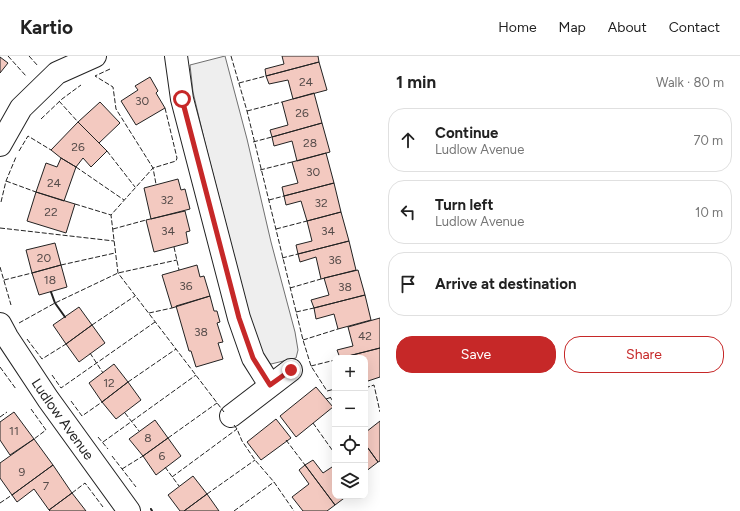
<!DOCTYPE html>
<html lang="en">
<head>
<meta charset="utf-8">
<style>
	:root { --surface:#fff; --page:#f6f6f6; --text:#222; --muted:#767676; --line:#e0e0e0; --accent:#c62828 }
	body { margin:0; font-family:Figtree,sans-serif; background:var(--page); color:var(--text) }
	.controls { position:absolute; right:12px; bottom:12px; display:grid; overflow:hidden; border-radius:8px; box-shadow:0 4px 16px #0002 }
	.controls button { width:36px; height:36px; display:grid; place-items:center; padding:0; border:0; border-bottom:1px solid var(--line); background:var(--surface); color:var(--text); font:20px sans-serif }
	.stop { position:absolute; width:12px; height:12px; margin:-9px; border:3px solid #c62828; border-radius:50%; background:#fff }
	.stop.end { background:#c62828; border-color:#fff; box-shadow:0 1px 4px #0008 }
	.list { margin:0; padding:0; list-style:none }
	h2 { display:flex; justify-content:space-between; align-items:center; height:52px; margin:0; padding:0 16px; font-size:17px }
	h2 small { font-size:13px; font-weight:400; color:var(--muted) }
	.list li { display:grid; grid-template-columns:26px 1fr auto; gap:12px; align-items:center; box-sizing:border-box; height:64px; margin:0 8px 8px; padding:0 8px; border:1px solid var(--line); border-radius:16px }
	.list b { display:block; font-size:15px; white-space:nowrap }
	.list p { margin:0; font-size:13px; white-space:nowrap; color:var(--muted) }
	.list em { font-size:13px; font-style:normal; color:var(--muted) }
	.actions { display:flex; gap:8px; padding:12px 16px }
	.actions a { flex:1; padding:9px 0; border:1px solid var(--accent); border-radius:16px; text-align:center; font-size:14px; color:var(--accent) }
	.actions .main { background:var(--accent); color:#fff }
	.icon { flex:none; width:22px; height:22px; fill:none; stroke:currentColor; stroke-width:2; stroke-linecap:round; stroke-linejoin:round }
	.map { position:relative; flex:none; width:380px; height:455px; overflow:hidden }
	header { display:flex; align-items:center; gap:24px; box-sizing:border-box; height:56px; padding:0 20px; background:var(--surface); border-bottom:1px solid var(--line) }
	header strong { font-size:19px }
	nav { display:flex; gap:22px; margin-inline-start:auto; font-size:14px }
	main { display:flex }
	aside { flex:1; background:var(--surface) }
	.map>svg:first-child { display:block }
</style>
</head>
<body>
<header>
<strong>Kartio</strong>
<nav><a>Home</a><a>Map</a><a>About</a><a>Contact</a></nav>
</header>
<main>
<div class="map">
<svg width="380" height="455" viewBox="0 0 380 455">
	<rect width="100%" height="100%" fill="#fff"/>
	<path fill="#eee" stroke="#6f6f6f" d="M225,0L247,83L271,186L295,276L298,294L296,302L271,308L266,306L255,281L205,87L193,36L190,9Z"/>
	<path fill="#f3c9c0" stroke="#222" d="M282,0H318L319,6L266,20L265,13L284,8Z
		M0,1L8,7L0,17Z
		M319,6L327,34L293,43L288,24L269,28L266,20Z
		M150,21L158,35L156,37L165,52L136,69L121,45L138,34L135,30Z
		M314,37L322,67L272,81L270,74L288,69L282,46Z
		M100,46L120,67L99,87L78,66Z
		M78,66L107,95L91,111L83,102L76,111L61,102L51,94Z
		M322,67L330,96L297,105L292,85L274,90L272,81Z
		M326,97L334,127L284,140L282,131L298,127L292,106Z
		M61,102L76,111L64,145L36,136L46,107L57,111Z
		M178,123L181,134L185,133L190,153L151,163L144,132Z
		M334,127L341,156L307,165L301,145L286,149L284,140Z
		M36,136L75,148L66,177L27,165Z
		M185,155L190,175L186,176L188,187L154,196L146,164Z
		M341,156L349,185L298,198L296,189L312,185L307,165Z
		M349,185L356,214L321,223L316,201L300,206L298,198Z
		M55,187L61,209L32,217L26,194Z
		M61,209L67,231L39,239L32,217Z
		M197,209L200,221L204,220L210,240L172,252L162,219Z
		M358,214L365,239L314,252L311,244L329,239L324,222Z
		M365,239L371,264L338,273L334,258L316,263L314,252Z
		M210,240L214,255H217L220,266L217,267L223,286L218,287L223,303L196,311L191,295H189L176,250Z
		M79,251L92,269L66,288L53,269Z
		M380,262V292L340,302L337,294L353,290L348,271Z
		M92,269L105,287L79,306L66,288Z
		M380,292V321L365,326V302H341Z
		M114,308L128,326L102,346L89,327Z
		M128,326L141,344L116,363L102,346Z
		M316,331L333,351L296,381L280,360Z
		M14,356L34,383L10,399L0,384V366Z
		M276,363L291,382L261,404L247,386Z
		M155,364L168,382L143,400L129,383Z
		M380,365V405L378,406L365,388V374L366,376Z
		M168,382L181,400L156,419L143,400Z
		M34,383L53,409L12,439L0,422V407Z
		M365,388L378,406L365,416Z
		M313,404L323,417L335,409V440H347L335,449L305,409Z
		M53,409L72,437L49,454L34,433L17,446L12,439Z
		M305,409L335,449L327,455H303L292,441L309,428L299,414Z
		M193,420L207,438L184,455H180L168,439Z
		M72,437L86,455H50L49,454Z
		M207,438L219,455H184Z"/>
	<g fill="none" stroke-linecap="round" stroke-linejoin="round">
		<defs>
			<g id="street">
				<path d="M176,0L182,43L239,262L253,302L270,329"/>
				<path d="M0,89L21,52L57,17L95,0"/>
				<path id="s1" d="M0,268L7,281L48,343L129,455"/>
				<path d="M231,360L291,314"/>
			</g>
		</defs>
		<use href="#street" stroke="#222" stroke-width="24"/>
		<use href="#street" stroke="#fff" stroke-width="22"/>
		<path stroke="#222" stroke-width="1" stroke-dasharray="5 2" stroke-linecap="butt" d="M8,0L26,20
			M29,0L38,10
			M231,0L247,55L303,284L311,310L327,335L335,333
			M110,13L95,20L113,31L116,53L153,112L156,128
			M239,27L266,20
			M59,45L78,66
			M165,52L177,102L176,105L153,112L111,159L118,217L224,356
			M247,55L282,46
			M41,63L62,43L81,29
			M253,86L272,81
			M19,95L28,80L51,94
			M107,95L135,131
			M76,111L124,144
			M260,114L292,106
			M6,125L36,136
			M269,144L284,140
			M1,146L6,125L16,101
			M75,148L111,159
			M0,172L114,185
			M113,173L146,164
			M276,173L307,165
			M174,191L179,214
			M282,202L298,198
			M61,209L115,197
			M0,211L11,249
			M4,224L32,217
			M290,232L321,223
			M296,256L314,252
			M149,257L172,252
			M19,267L55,247L118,217L177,204
			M92,269L135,240
			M27,283L42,303L66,288
			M303,284L338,273
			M90,297L103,317
			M311,310L335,304
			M0,311L16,333
			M52,319L61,332L155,266
			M128,326L176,293
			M365,332L374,329L380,356
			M330,341L335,348
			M326,343L335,340
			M71,345L82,360L102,346
			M31,353L46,374L34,383
			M125,357L139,375
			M0,361L7,356
			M313,367L335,398
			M234,369L237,373L242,385L255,404L274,426L294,455
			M98,381L108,393
			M168,382L217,347
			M286,384L305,409
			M103,386L196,319
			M112,400L136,431
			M165,411L179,430
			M122,413L143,400
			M172,421L237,373
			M72,437L85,427L103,451
			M207,438L255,404
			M0,447L12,439
			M234,455L274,426"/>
		<path stroke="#222" stroke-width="2" d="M51,236L55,247L65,261
			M151,453L152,455"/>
	</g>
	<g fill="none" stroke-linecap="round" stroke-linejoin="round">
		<path stroke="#c62828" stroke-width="5" d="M182,43L239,262L253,302L270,329L291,314"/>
	</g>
	<g text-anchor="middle" stroke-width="3" stroke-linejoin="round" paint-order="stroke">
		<g font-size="12" fill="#564c4a">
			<text x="306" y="30">24</text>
			<text x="142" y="49">30</text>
			<text x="302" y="61">26</text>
			<text x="310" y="91">28</text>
			<text x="78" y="95">26</text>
			<text x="313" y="120">30</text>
			<text x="54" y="131">24</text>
			<text x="167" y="148">32</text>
			<text x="321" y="151">32</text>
			<text x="51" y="160">22</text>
			<text x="168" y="179">34</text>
			<text x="328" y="179">34</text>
			<text x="44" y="206">20</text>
			<text x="335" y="208">36</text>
			<text x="50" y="228">18</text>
			<text x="186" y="234">36</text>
			<text x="345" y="235">38</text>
			<text x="201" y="280">38</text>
			<text x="365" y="284">42</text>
			<text x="109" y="331">12</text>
			<text x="14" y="379">11</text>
			<text x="148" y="386">8</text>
			<text x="162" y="404">6</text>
			<text x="22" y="420">9</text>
			<text x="46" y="434">7</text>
		</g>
		<g font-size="14" fill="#222" stroke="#fff">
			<text dy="5" stroke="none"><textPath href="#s1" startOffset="114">Ludlow Avenue</textPath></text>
		</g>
	</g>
</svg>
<div class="controls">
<button>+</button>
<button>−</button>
<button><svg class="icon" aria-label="locate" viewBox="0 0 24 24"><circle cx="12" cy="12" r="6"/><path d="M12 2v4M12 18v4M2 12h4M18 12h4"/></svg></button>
<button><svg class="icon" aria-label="layers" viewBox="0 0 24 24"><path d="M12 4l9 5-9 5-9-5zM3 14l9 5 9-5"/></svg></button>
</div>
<div class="stop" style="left:182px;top:43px"></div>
<div class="stop end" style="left:291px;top:314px"></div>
</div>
<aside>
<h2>1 min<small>Walk · 80 m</small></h2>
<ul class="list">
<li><svg class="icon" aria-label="ahead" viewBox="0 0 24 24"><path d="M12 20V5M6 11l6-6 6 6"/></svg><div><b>Continue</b><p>Ludlow Avenue</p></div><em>70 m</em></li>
<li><svg class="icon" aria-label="left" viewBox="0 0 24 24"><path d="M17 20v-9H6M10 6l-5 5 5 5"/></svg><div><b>Turn left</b><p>Ludlow Avenue</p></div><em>10 m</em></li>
<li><svg class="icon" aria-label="arrive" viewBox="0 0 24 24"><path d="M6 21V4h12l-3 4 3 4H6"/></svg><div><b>Arrive at destination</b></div></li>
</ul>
<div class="actions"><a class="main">Save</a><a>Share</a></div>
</aside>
</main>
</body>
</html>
